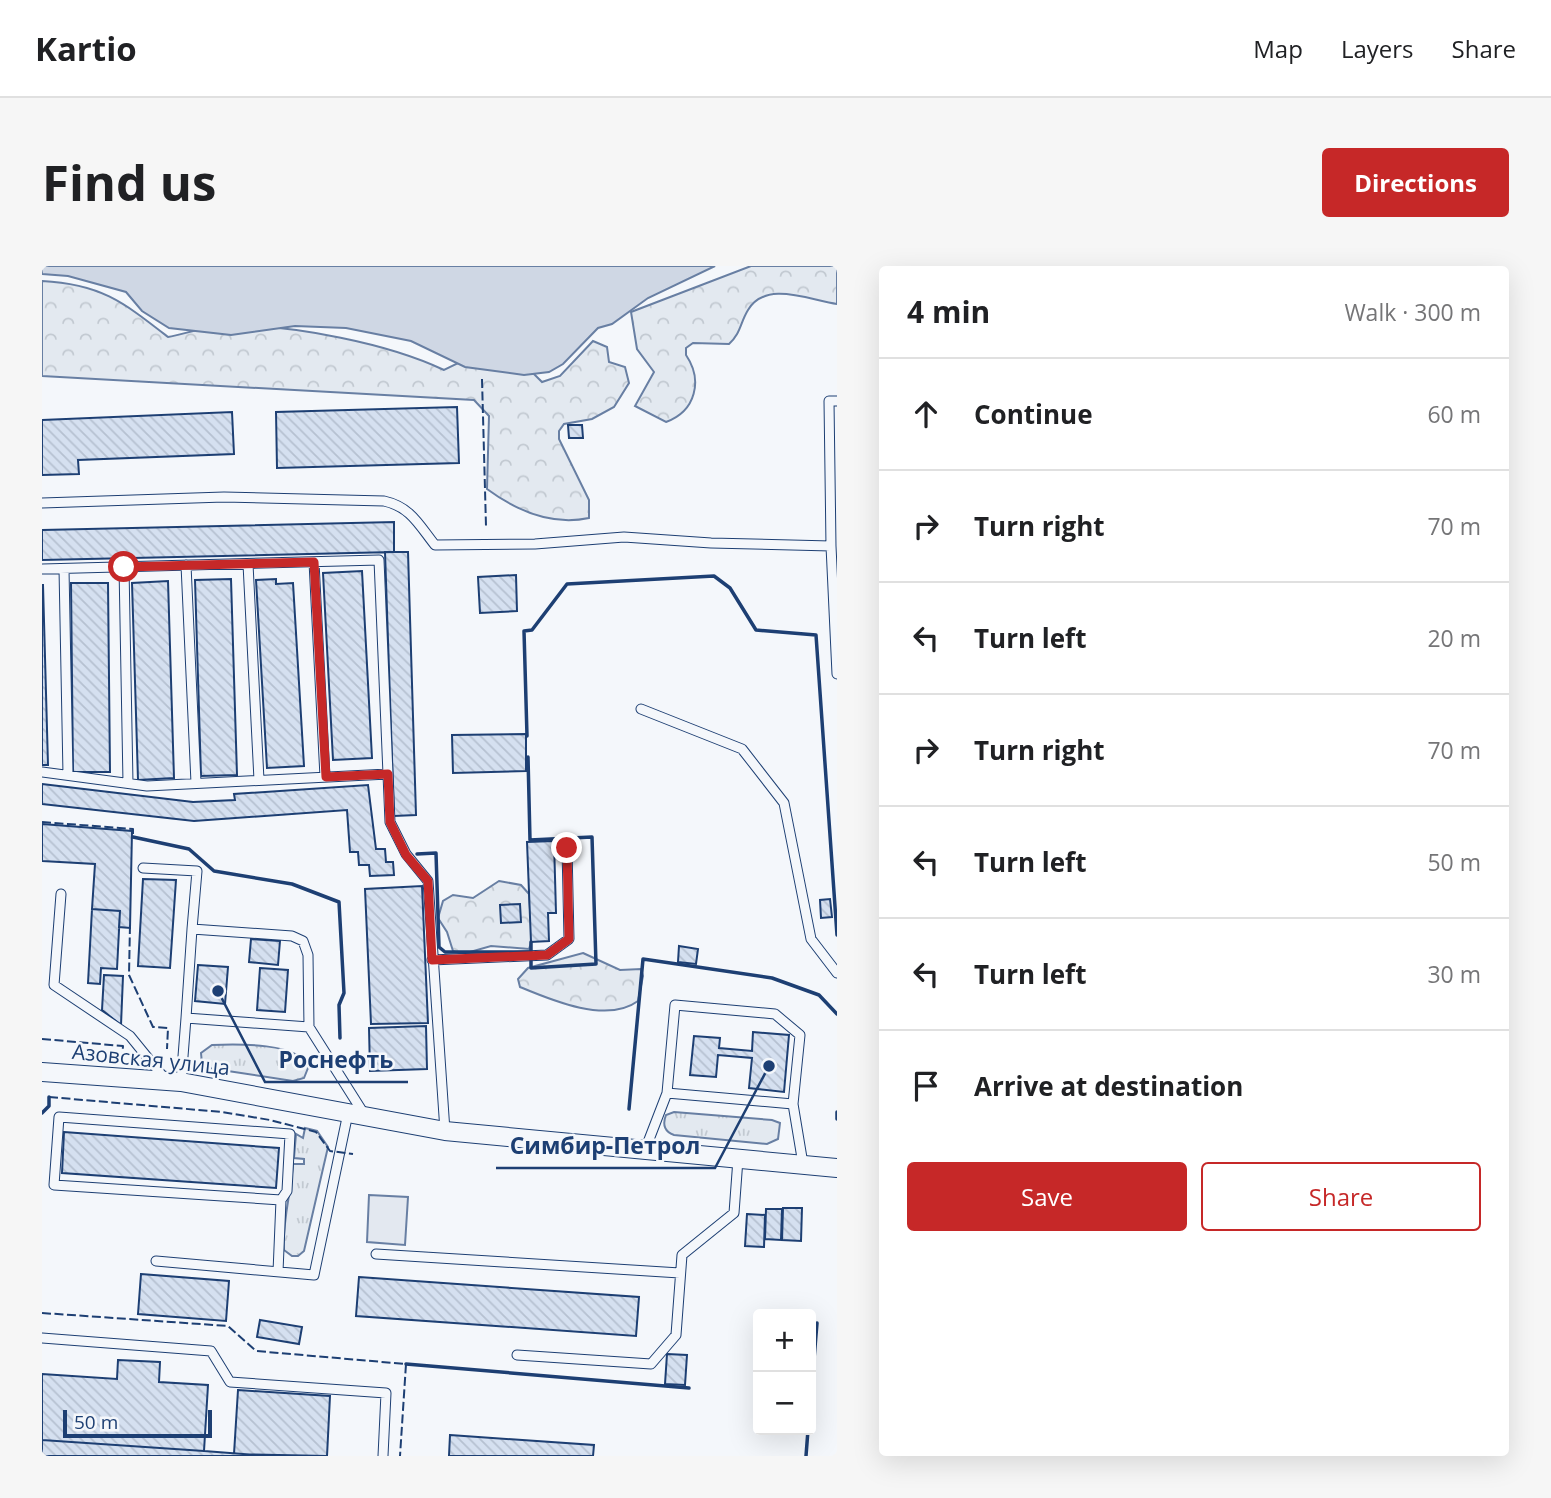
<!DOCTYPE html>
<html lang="en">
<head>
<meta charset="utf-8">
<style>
	:root { --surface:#fff; --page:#f6f6f6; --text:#202124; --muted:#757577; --line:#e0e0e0; --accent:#c62828 }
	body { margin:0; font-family:"Open Sans",sans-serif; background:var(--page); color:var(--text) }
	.controls { position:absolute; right:21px; bottom:21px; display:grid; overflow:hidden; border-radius:7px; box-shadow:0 7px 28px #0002 }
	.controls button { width:63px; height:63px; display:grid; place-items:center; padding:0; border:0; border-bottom:2px solid var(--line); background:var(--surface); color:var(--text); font:35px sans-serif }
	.scale { position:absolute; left:21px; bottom:18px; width:149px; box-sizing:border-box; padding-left:7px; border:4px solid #1d3f73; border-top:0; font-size:19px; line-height:24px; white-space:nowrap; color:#1d3f73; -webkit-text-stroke:5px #f4f7fb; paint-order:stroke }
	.stop { position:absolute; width:21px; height:21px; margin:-16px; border:5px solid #c62828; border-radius:50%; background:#fff }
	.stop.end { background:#c62828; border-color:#fff; box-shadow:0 2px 7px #0008 }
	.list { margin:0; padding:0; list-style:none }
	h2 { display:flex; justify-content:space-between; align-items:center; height:91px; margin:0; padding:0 28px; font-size:30px }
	h2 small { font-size:23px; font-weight:400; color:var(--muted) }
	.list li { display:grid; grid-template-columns:46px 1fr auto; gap:21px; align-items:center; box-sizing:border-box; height:112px; padding:0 28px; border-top:2px solid var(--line) }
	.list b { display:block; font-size:26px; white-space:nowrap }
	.list em { font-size:23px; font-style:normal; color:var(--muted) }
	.actions { display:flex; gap:14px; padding:21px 28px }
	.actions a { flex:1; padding:16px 0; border:2px solid var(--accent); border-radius:7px; text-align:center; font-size:24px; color:var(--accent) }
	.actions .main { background:var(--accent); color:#fff }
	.icon { flex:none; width:38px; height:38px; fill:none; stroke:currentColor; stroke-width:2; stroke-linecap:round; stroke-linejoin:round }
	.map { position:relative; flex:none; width:795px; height:1190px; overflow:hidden; border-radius:7px }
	header { display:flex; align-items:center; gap:42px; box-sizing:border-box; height:98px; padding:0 35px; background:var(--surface); border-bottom:2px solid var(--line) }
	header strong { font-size:33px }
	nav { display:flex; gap:38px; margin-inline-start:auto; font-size:24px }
	.intro { display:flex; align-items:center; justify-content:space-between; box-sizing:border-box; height:168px; padding:0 42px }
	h1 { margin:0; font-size:49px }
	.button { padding:18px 32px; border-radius:7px; background:var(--accent); color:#fff; font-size:24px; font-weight:700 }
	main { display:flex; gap:42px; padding:0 42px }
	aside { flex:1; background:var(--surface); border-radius:7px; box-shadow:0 7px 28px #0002 }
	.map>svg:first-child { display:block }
</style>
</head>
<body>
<header>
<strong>Kartio</strong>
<nav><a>Map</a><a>Layers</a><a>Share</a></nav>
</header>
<div class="intro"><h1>Find us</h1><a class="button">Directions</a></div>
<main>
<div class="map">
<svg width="795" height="1190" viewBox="0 0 795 1190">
	<defs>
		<pattern id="grass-tufts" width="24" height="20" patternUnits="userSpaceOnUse" patternTransform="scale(1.75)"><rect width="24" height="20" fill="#e3e9f0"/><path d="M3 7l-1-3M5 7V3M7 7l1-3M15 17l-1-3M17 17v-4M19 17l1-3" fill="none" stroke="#c2c9d1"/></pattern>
		<pattern id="forest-crowns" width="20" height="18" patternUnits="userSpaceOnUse" patternTransform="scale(1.75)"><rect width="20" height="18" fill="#e3e9f0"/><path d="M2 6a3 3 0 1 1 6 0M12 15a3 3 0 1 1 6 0" fill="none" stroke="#c2c9d1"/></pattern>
		<pattern id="building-back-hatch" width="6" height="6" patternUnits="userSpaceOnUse" patternTransform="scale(1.75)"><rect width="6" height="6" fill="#d5e0f0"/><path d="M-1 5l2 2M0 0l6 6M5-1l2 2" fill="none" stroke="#b6c1d1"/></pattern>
	</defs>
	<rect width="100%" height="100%" fill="#f4f7fb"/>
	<path fill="url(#grass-tufts)" stroke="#687fa3" stroke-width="2" d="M170,779C192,778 261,776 266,802L262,812L251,815L166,802L160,798L159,787Z
		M632,846L730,854L738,857L736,873L725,878L632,869C623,866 620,859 624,849Z
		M263,862L275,865L286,881L262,985L256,990H250L242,984C240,956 249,927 251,898H262V893L252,892L254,868L261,872Z"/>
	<path fill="url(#forest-crowns)" stroke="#687fa3" stroke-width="2" d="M709,0H795V38C767,34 724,14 706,44C698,57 699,67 687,78L651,77L644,82V89C661,114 654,145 624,156L593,140L612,106L595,83L589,46Z
		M0,15C59,18 81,36 126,71C146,67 169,59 190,59C254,60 345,77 402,104L445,83L480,96L500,116L518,110L551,75L565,81L567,96L583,101L587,117L572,141L550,153L522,158L517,165V173L547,234V252C510,260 475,245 445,223L447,150L432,134L0,110Z
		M457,615L479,619L487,628L490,674L487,683L449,680L421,688L411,685L405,666L396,652L401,635L411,629L431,632Z
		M541,687L578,704L599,703L601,710L596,735C565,758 509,734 478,721L476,713L486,702Z"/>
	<path fill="#e3e8f0" stroke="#687fa3" stroke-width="2" d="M327,929L366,931L363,979L325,976Z"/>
	<path fill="#cfd7e4" stroke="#687fa3" stroke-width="2" d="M0,0H673L606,32L570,58L556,62L521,98L507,106L482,109L423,101L369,75L304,62L253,60L189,69L127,62L100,45L84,26L26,10L0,8Z"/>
	<path fill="url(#building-back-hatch)" stroke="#1d3f73" stroke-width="2" d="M415,141L417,197L235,202L234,146Z
		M190,146L192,188L36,194L37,208L0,209V154Z
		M526,159H540L541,172H527Z
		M352,256V286L0,294V264Z
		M343,286H366L374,549L352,550Z
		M320,305L330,492L291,494L281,307Z
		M474,309L475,345L438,347L436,311Z
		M189,313L195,509L159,510L153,314Z
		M234,313V318L251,317L262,500L225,502L214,314Z
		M126,315L132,512L96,514L90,317Z
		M29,317H66L68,506H31Z
		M0,319H1L6,499H0Z
		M484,468V505L411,507L410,469Z
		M0,518L151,536L193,534L192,528L326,519L334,583H343L344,596H351L352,609L328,610L327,599H317L316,586H308L305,544L152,555L0,538Z
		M0,558L90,565L88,662L77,661L78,645L50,643L53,598L0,595Z
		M512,575L514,647H506L507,675L489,676L485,576Z
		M101,613L134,614L128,702L96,700Z
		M380,620L386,757L329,758L323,623Z
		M788,633L790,651L779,652L778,634Z
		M478,638L479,656L459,657L458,639Z
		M50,643L78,645L75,703L59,702L58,718L46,717Z
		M209,673L238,675L236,699L207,696Z
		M637,680L656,683L654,698L636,696Z
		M156,699L186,701L183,738L153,735Z
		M218,702L246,704L243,746L215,744Z
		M62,709L81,710L79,759L60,744Z
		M384,760L385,803L328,805L327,762Z
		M711,766L747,769L742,826L707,822L710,792L676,789L674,811L648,809L652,770L678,772L677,782L710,785Z
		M22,866L237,882L234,922L20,907Z
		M741,942H760L759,975L740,974Z
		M724,943H740L739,974L723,973Z
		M705,948L723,949L722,981L703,980Z
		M99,1008L187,1015L184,1055L96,1048Z
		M317,1011L597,1031L594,1070L314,1050Z
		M218,1054L260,1061L257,1078L215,1071Z
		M625,1088L645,1089L643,1119L623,1118Z
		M76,1094L118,1096L117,1116L166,1119L162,1185L0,1174V1108L75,1113Z
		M196,1124L288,1130L285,1190L192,1188Z
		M408,1169L552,1179L551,1190H407Z
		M0,1174L162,1185L227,1190H0Z"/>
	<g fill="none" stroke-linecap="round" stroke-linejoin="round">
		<defs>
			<path id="service" d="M0,237L182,231L342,235C369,241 377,259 393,279L493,278L582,271L669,277L789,280L795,408
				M789,280L787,135H795
				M272,296L283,511
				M206,298L217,514
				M144,299L154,517
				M82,301L86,517
				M0,303L337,294L348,556L364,588L386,615L403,865
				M22,303L26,509
				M599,443L700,483L742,537L769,673L795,707
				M0,506L105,520L346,508
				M101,602L155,605L150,663
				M19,628L12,719L88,770L123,813
				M390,694L505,689L527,673L525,582
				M144,752L150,663L250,670L261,675L266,689L267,761
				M139,816L144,752L267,761L322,848
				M625,827L633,739L733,748L758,769L751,838
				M603,884L625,827L751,838L761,898
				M334,988L638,1007
				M114,995L272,1009L306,847
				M236,1006L239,934L12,919L17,851L248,868L245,925L239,934
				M0,1072L169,1085L188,1116L344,1127L341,1190
				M475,1089L609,1098L634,1069L640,989L692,947L696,893"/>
			<path id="minor" d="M0,806L139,816L403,865L795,902"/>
		</defs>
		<use href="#service" stroke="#1d3f73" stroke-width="11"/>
		<use href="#minor" stroke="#1d3f73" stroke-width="20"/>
		<use href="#service" stroke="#f4f7fb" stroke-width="9"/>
		<use href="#minor" stroke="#f4f7fb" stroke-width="18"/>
		<path stroke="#1d3f73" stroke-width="2" stroke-dasharray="9 3.5" stroke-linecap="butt" d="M440,113L444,260
			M0,556L91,563V568
			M88,659L87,709L111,761L126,762L125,783
			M0,773L81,780L80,795
			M7,831L180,846L228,854L274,866L288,885L311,888
			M0,1047L186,1060L214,1085L364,1098L358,1190"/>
		<path stroke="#1d3f73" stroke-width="3.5" d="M485,470L482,365L490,364L525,318L672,310L688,322L714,364L774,369L795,669
			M486,491L488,574L550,571L554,698L489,702V688
			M91,571L147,583L172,605L250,618L297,636L302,727L297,739L298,772
			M375,588L394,587L397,681L403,686H489V676
			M587,843L601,693L730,712L777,729L795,748
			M0,847L7,840V831
			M795,853V846
			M364,1098L647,1122
			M769,1129L775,1057
			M764,1190L766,1164"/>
	</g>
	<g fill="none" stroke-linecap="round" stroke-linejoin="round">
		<path stroke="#c62828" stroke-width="9" d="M82,301L272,296L284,511L346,508L348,556L364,589L386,615L390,694L505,689L527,673L525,582"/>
	</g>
	<g text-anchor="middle" stroke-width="5" stroke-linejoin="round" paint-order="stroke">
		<g font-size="21" fill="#1d3f73" stroke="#f4f7fb">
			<text transform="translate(109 794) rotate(6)" y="7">Азовская улица</text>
		</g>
	</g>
	<path fill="none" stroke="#1d3f73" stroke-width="2.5" d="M176 725L223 816H366M727 800L673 902H454"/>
	<g fill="#1d3f73" stroke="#f4f7fb" stroke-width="2.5">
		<circle cx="176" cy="725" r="7"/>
		<circle cx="727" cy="800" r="7"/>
	</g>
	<g font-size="23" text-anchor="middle" font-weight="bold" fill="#1d3f73" stroke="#f4f7fb" stroke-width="5" stroke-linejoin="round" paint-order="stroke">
		<text x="294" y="802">Роснефть</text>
		<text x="563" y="888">Симбир-Петрол</text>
	</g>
</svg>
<div class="controls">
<button>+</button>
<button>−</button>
</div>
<div class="scale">50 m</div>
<div class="stop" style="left:82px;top:301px"></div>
<div class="stop end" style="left:525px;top:582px"></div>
</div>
<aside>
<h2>4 min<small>Walk · 300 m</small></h2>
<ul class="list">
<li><svg class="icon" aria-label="ahead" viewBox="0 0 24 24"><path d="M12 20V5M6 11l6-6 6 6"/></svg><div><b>Continue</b></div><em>60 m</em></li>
<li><svg class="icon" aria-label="right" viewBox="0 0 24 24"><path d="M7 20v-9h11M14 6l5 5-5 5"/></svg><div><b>Turn right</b></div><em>70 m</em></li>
<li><svg class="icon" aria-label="left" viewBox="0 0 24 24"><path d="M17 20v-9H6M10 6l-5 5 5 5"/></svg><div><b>Turn left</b></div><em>20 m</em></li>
<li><svg class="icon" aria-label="right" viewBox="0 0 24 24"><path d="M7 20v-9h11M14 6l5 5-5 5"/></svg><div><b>Turn right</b></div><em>70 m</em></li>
<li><svg class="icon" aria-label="left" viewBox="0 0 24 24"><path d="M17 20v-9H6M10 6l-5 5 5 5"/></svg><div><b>Turn left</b></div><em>50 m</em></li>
<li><svg class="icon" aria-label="left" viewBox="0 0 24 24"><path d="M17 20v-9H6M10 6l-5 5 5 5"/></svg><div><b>Turn left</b></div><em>30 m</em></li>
<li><svg class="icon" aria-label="arrive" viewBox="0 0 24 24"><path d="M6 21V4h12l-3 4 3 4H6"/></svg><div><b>Arrive at destination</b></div></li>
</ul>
<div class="actions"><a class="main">Save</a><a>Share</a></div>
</aside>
</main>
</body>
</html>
